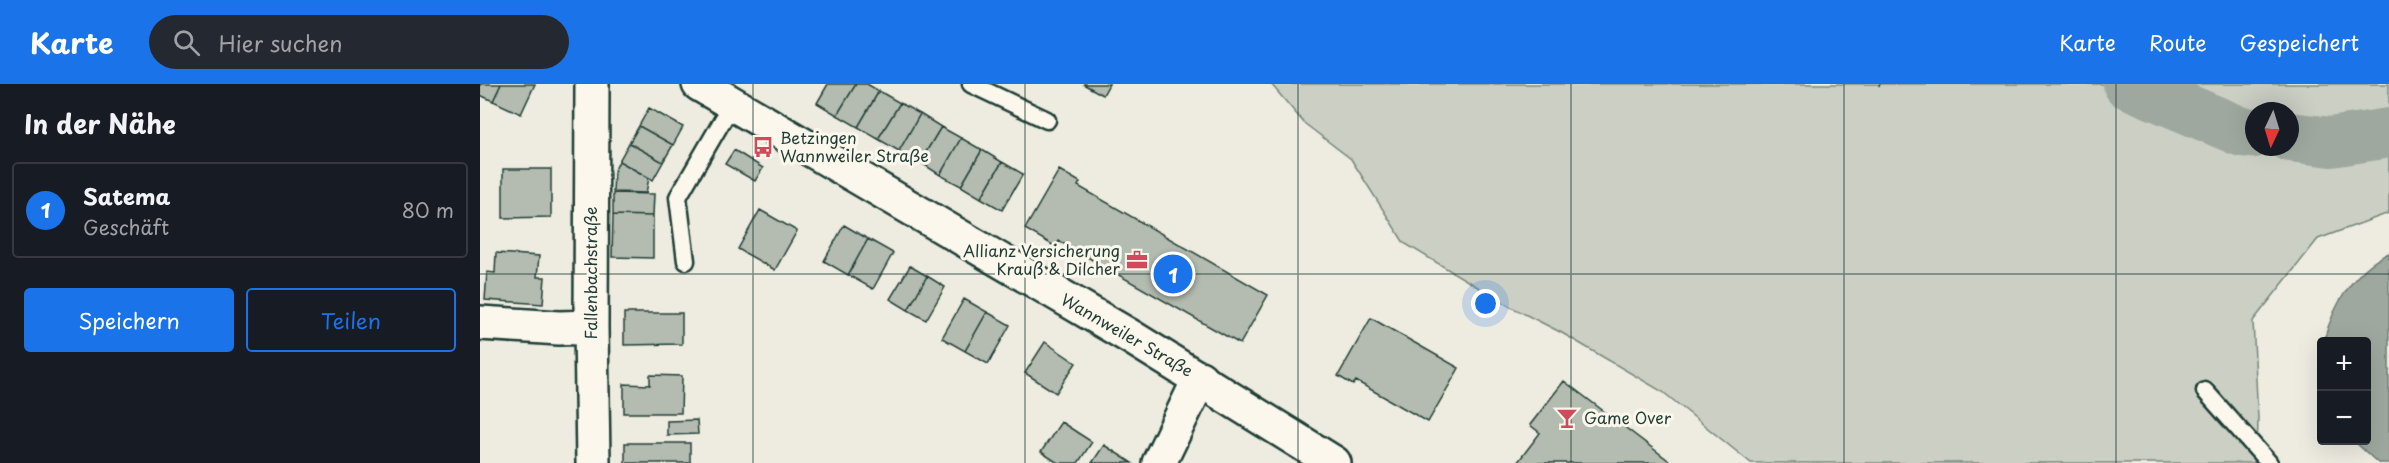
<!DOCTYPE html>
<html lang="de">
<head>
<meta charset="utf-8">
<style>
	:root { --surface:#171b24; --page:#242831; --text:#f1f3f6; --muted:#9ea1a6; --line:#363941; --accent:#1a73e8 }
	body { margin:0; font-family:"Playpen Sans",sans-serif; background:var(--page); color:var(--text) }
	.controls { position:absolute; right:18px; bottom:18px; display:grid; overflow:hidden; border-radius:6px; box-shadow:0 6px 24px #0002 }
	.controls button { width:54px; height:54px; display:grid; place-items:center; padding:0; border:0; border-bottom:2px solid var(--line); background:var(--surface); color:var(--text); font:30px sans-serif }
	.compass { position:absolute; left:1765px; top:18px; width:54px; height:54px; border-radius:50%; background:var(--surface); box-shadow:0 6px 24px #0002; rotate:184deg }
	.you { position:absolute; left:1006px; top:220px; width:21px; height:21px; margin:-15px; border:4px solid #fff; border-radius:50%; background:#1a73e8; box-shadow:0 0 0 9px #1a73e833 }
	.badge { display:grid; place-items:center; width:39px; height:39px; border-radius:50%; background:var(--accent); color:#fff; font-size:20px; font-weight:700 }
	.pin { position:absolute; translate:-50% -50%; border:3px solid #fff; box-shadow:0 2px 6px #0006 }
	.list { margin:0; padding:0; list-style:none }
	h2 { display:flex; justify-content:space-between; align-items:center; height:78px; margin:0; padding:0 24px; font-size:26px }
	h2 small { font-size:20px; font-weight:400; color:var(--muted) }
	.list li { display:grid; grid-template-columns:39px 1fr auto; gap:18px; align-items:center; box-sizing:border-box; height:96px; margin:0 12px 12px; padding:0 12px; border:2px solid var(--line); border-radius:6px }
	.list b { display:block; font-size:22px; white-space:nowrap }
	.list p { margin:0; font-size:20px; white-space:nowrap; color:var(--muted) }
	.list em { font-size:20px; font-style:normal; color:var(--muted) }
	.actions { display:flex; gap:12px; padding:18px 24px }
	.actions a { flex:1; padding:14px 0; border:2px solid var(--accent); border-radius:6px; text-align:center; font-size:21px; color:var(--accent) }
	.actions .main { background:var(--accent); color:#fff }
	.icon { flex:none; width:33px; height:33px; fill:none; stroke:currentColor; stroke-width:2; stroke-linecap:round; stroke-linejoin:round }
	.map { position:relative; flex:none; width:1909px; height:379px; overflow:hidden }
	header { display:flex; align-items:center; gap:36px; box-sizing:border-box; height:84px; padding:0 30px; background:var(--accent); color:#fff }
	header strong { font-size:28px }
	nav { display:flex; gap:33px; margin-inline-start:auto; font-size:21px }
	.search { width:420px; height:54px; background:var(--page); display:flex; align-items:center; gap:15px; box-sizing:border-box; padding:0 21px; border-radius:33px; color:var(--muted); font-size:22px }
	main { display:flex }
	aside { flex:1; background:var(--surface) }
	.map>svg:first-child { display:block }
</style>
</head>
<body>
<header>
<strong>Karte</strong>
<div class="search"><svg class="icon" aria-label="search" viewBox="0 0 24 24"><circle cx="10" cy="10" r="6"/><path d="M15 15l6 6"/></svg>Hier suchen</div>
<nav><a>Karte</a><a>Route</a><a>Gespeichert</a></nav>
</header>
<main>
<aside>
<h2>In der Nähe<small></small></h2>
<ul class="list">
<li><span class="badge">1</span><div><b>Satema</b><p>Geschäft</p></div><em>80 m</em></li>
</ul>
<div class="actions"><a class="main">Speichern</a><a>Teilen</a></div>
</aside>
<div class="map">
<svg width="1909" height="379" viewBox="0 0 1909 379">
	<rect width="100%" height="100%" fill="#eeece1"/>
	<filter id="ink" filterUnits="userSpaceOnUse"><feTurbulence type="fractalNoise" baseFrequency=".0167" numOctaves="2"/><feDisplacementMap in="SourceGraphic" scale="12" xChannelSelector="R" yChannelSelector="G"/><feConvolveMatrix kernelMatrix="1 2 1 2 8 2 1 2 1" color-interpolation-filters="sRGB"/></filter>
	<g filter="url(#ink)">
		<path fill="#cbcfc4" stroke="#75867c" stroke-width="1.5" fill-rule="evenodd" d="M791,0H1909V129L1838,155L1773,237L1778,334L1777,379H1271L1183,308L1082,249L1031,223L924,159L871,75L824,39ZM1774,27H1810V63H1774Z"/>
		<path fill="#9fa89f" stroke="#6c7d74" stroke-width="1.5" d="M1909,169V379H1898L1874,357L1886,356V258L1844,257C1853,221 1874,186 1909,169Z"/>
		<g fill="none" stroke-linecap="round" stroke-linejoin="round">
			<path stroke="#9fa89f" stroke-width="50" d="M1648,0L1762,48L1774,49
				M1810,53L1851,58L1909,49"/>
		</g>
		<path fill="#b4bbb0" stroke="#1f3d34" stroke-width="1.5" d="M0,0H21L13,17L0,11Z
			M21,0H55L41,30L13,17Z
			M348,0H376L357,31L337,19Z
			M376,0H387L399,7L378,43L357,31Z
			M603,0H629L623,11Z
			M399,7L420,19L398,55L378,43Z
			M420,19L440,30L419,67L398,55Z
			M169,24L203,43L193,61L159,42Z
			M440,30L461,43L440,78L419,67Z
			M159,42L193,61L183,78L149,59Z
			M461,43L481,54L460,91L440,78Z
			M481,54L502,66L481,102L460,91Z
			M149,59L183,78L173,96L139,77Z
			M254,66L283,84L275,97L245,80Z
			M502,66L522,78L501,114L481,102Z
			M139,77L169,94L166,109L133,108L134,88Z
			M522,78L543,90L522,126L501,114Z
			M23,85H71V133L23,134Z
			M579,86L600,98L598,102L788,211L760,260L579,157L576,163L545,145Z
			M133,109L174,110L173,132L133,131Z
			M280,126L317,147L295,186L258,165Z
			M133,131L173,132V174L132,173Z
			M364,141L388,155L368,191L344,177Z
			M388,155L413,169L393,205L368,191Z
			M16,169L59,172L57,193H65L63,220L5,216L7,188L15,189Z
			M430,182L447,192L428,226L410,215Z
			M447,192L465,203L446,236L428,226Z
			M484,215L507,228L485,267L462,254Z
			M507,228L530,241L508,280L485,267Z
			M144,229H202V260L144,261Z
			M891,234L979,284L948,338L876,297L873,301L858,292Z
			M565,258L596,279L576,309L545,289Z
			M170,291L202,292L201,329H144V300L170,301Z
			M1084,297L1192,379H1037L1060,349L1050,341Z
			M217,336L218,350L187,351V337Z
			M581,338L612,358L598,379H578L561,368Z
			M145,359H210V379H145Z
			M624,361L652,379H612Z"/>
		<g fill="none" stroke-linecap="round" stroke-linejoin="round">
			<defs>
				<path id="lane" d="M491,0L567,36
					M206,177L198,113L252,20
					M1725,307L1789,379"/>
				<path id="street" d="M112,0L111,243L113,379
					M0,239L79,244L111,243
					M679,379L720,294"/>
				<path id="secondary" d="M219,0L651,253L854,379"/>
			</defs>
			<use href="#lane" stroke="#1f3d34" stroke-width="21"/>
			<use href="#street" stroke="#1f3d34" stroke-width="38"/>
			<use href="#secondary" stroke="#1f3d34" stroke-width="38"/>
			<path stroke="#1f3d34" stroke-width="4" stroke-dasharray="1.5 4.5" stroke-linecap="butt" d="M1399,0L1401,1"/>
			<use href="#lane" stroke="#fbf7ec" stroke-width="16"/>
			<use href="#street" stroke="#fbf7ec" stroke-width="33"/>
			<use href="#secondary" stroke="#fbf7ec" stroke-width="33"/>
		</g>
	</g>
	<path fill="none" stroke="#1f3d34" stroke-width="1.5" stroke-opacity="0.55" d="M273,0V379M545,0V379M818,0V379M1091,0V379M1364,0V379M1636,0V379M0,190H1909"/>
	<defs>
		<symbol id="bus-bare" viewBox="-9 -9 18 18"><path d="M-5-6H5V4H4V6H2V4H-2V6H-4V4H-5ZM-3.5-4V0h7V-4ZM-3.5 1.2v1.5H-2V1.2ZM2 1.2v1.5H3.5V1.2Z" fill="#d1495b" stroke="#fbf7ec" stroke-width="2.5" paint-order="stroke"/></symbol>
		<symbol id="office-bare" viewBox="-9 -9 18 18"><path d="M-6-3h4V-5.5h4V-3h4V5H-6ZM-1-4.5V-3h2v-1.5ZM-6 0V1H6V0Z" fill="#d1495b" stroke="#fbf7ec" stroke-width="2.5" paint-order="stroke"/></symbol>
		<symbol id="bar-bare" viewBox="-9 -9 18 18"><path d="M-6-5H6L.8 .8V4.5H3.5V6h-7V4.5H-.8V.8Z" fill="#d1495b" stroke="#fbf7ec" stroke-width="2.5" paint-order="stroke"/></symbol>
	</defs>
	<g fill-rule="evenodd">
		<use href="#bus-bare" x="268" y="48" width="30" height="30"/>
		<use href="#office-bare" x="642" y="161" width="30" height="30"/>
		<use href="#bar-bare" x="1072" y="319" width="30" height="30"/>
	</g>
	<g text-anchor="middle" stroke-width="6" stroke-linejoin="round" paint-order="stroke">
		<g font-size="16" fill="#1f3d34" stroke="#fbf7ec" text-anchor="start">
			<text x="300" y="60">Betzingen<tspan x="300" dy="18">Wannweiler Straße</tspan></text>
			<text x="640" y="173" text-anchor="end">Allianz Versicherung<tspan x="640" dy="18">Krauß &amp; Dilcher</tspan></text>
			<text x="1104" y="340">Game Over</text>
		</g>
		<g font-size="16" fill="#1f3d34" stroke="#fbf7ec">
			<text transform="translate(111 189) rotate(-90)" y="6">Fallenbachstraße</text>
			<text transform="translate(647 251) rotate(30)" y="6">Wannweiler Straße</text>
		</g>
	</g>
</svg>
<div class="controls">
<button>+</button>
<button>−</button>
</div>
<svg class="compass" viewBox="-18 -18 36 36"><path d="M0-13l5 13h-10z" fill="#e53935"/><path d="M0 13l5-13h-10z" fill="#9ea1a6"/></svg>
<div class="you"></div>
<div class="pin badge" style="left:693px;top:190px">1</div>
</div>
</main>
</body>
</html>
